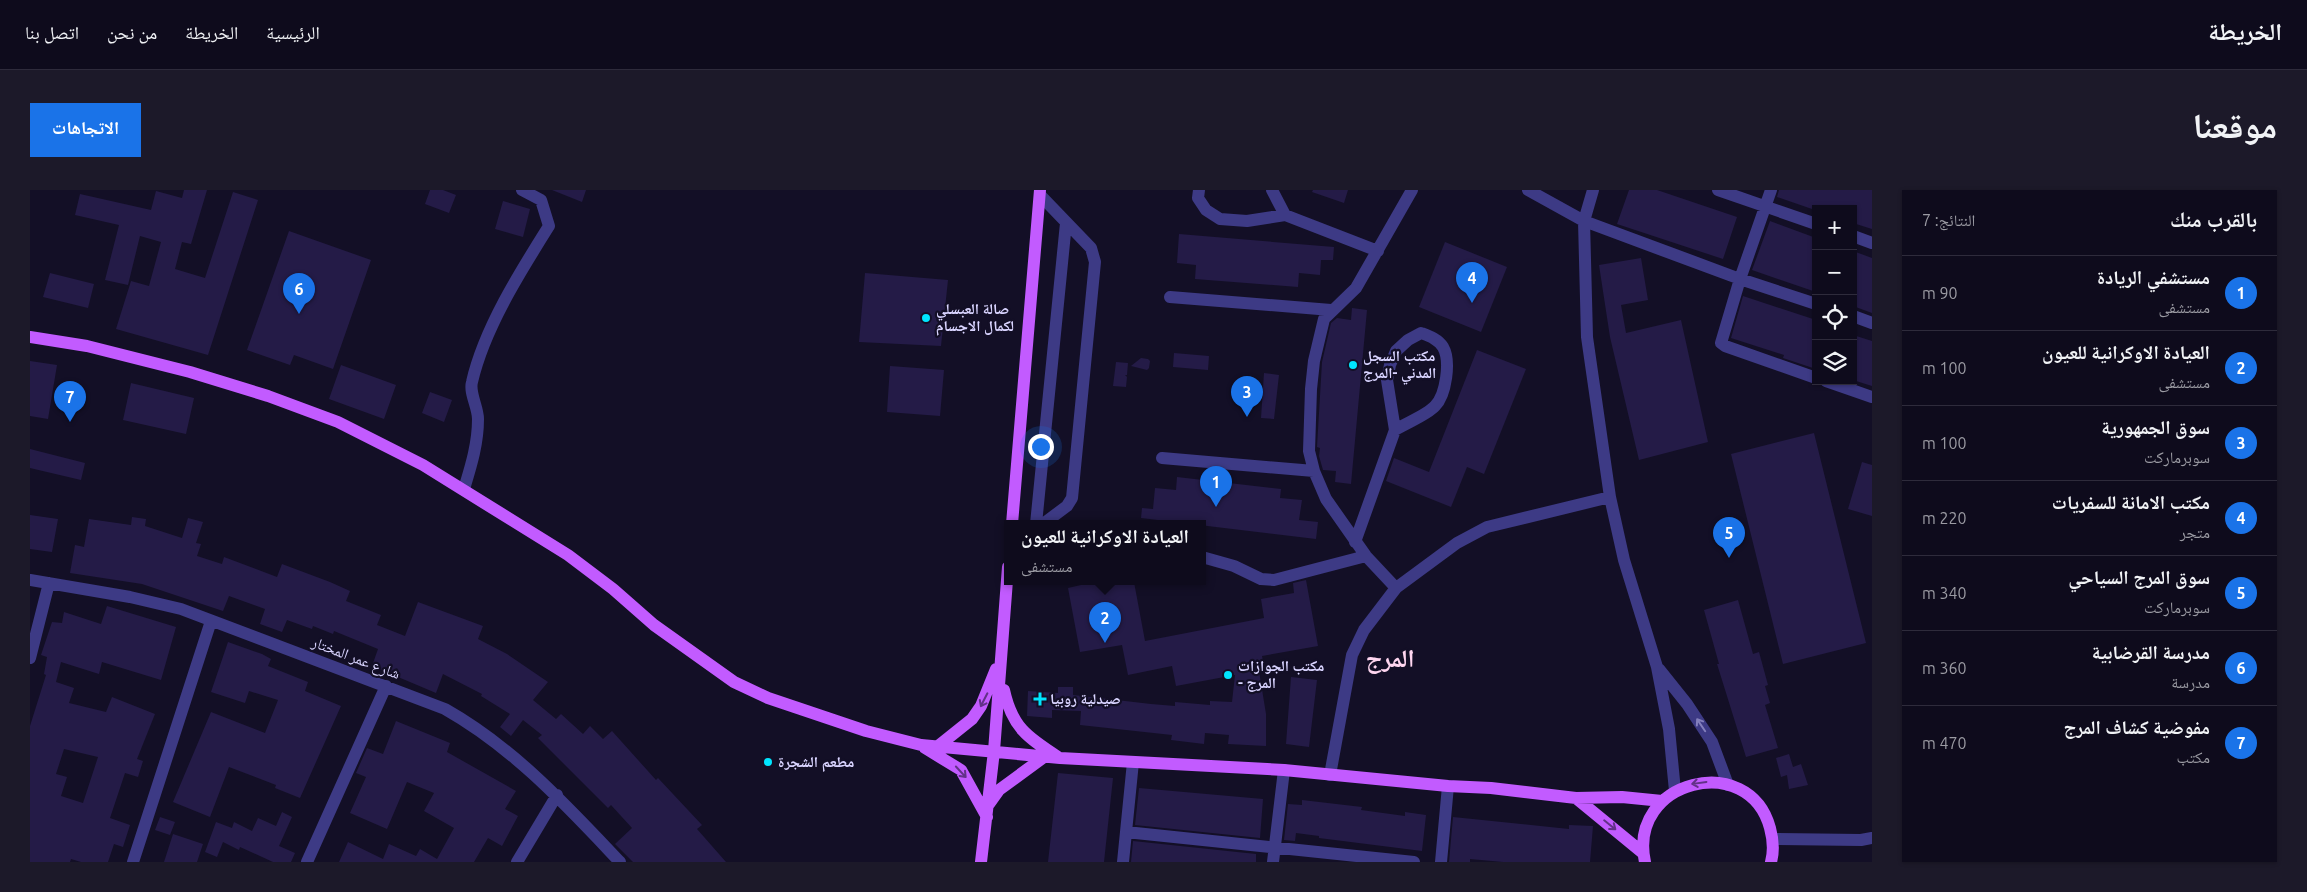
<!DOCTYPE html>
<html lang="ar">
<head>
<meta charset="utf-8">
<style>
	:root { --surface:#0e0b1c; --page:#1c1929; --text:#f1f3f6; --muted:#9b9ba3; --line:#2e2b3b; --accent:#1a73e8 }
	body { margin:0; font-family:Ubuntu,"Noto Naskh Arabic",sans-serif; background:var(--page); color:var(--text); direction:rtl }
	.controls { position:absolute; right:15px; top:15px; display:grid; overflow:hidden; border-radius:0px; box-shadow:0 1px 4px #0004 }
	.controls button { width:45px; height:45px; display:grid; place-items:center; padding:0; border:0; border-bottom:1px solid var(--line); background:var(--surface); color:var(--text); font:25px sans-serif }
	.you { position:absolute; left:1010px; top:256px; width:18px; height:18px; margin:-12px; border:4px solid #fff; border-radius:50%; background:#1a73e8; box-shadow:0 0 0 8px #1a73e833 }
	.badge { display:grid; place-items:center; width:32px; height:32px; border-radius:50%; background:var(--accent); color:#fff; font-size:16px; font-weight:700 }
	.pin { position:absolute; translate:-50% -41px; filter:drop-shadow(0 1px 2px #0008) }
	.pin::after { content:''; position:absolute; top:26px; width:18px; height:15px; background:inherit; clip-path:polygon(0 0,100% 0,50% 100%) }
	.popup { position:absolute; left:974px; top:330px; width:202px; height:65px; box-sizing:border-box; display:grid; place-content:center; border-radius:0px; background:var(--surface); filter:drop-shadow(0 1px 4px #0005); font-size:16px; white-space:nowrap; color:var(--muted) }
	.popup b { font-size:19px; color:var(--text) }
	.popup::after { content:''; position:absolute; left:50%; top:100%; margin-left:-10px; border:10px solid transparent; border-top-color:var(--surface) }
	.list { margin:0; padding:0; list-style:none }
	h2 { display:flex; justify-content:space-between; align-items:center; height:65px; margin:0; padding:0 20px; font-size:21px }
	h2 small { font-size:16px; font-weight:400; color:var(--muted) }
	.list li { display:grid; grid-template-columns:32px 1fr auto; gap:15px; align-items:center; box-sizing:border-box; height:75px; padding:0 20px; border-top:1px solid var(--line) }
	.list b { display:block; font-size:19px; white-space:nowrap }
	.list p { margin:0; font-size:16px; white-space:nowrap; color:var(--muted) }
	.list em { font-size:16px; font-style:normal; color:var(--muted) }
	.icon { flex:none; width:28px; height:28px; fill:none; stroke:currentColor; stroke-width:2; stroke-linecap:round; stroke-linejoin:round }
	.map { position:relative; flex:none; width:1842px; height:672px; overflow:hidden; direction:ltr; border-radius:0px }
	header { display:flex; align-items:center; gap:30px; box-sizing:border-box; height:70px; padding:0 25px; background:var(--surface); border-bottom:1px solid var(--line) }
	header strong { font-size:24px }
	nav { display:flex; gap:28px; margin-inline-start:auto; font-size:18px }
	.intro { display:flex; align-items:center; justify-content:space-between; box-sizing:border-box; height:120px; padding:0 30px }
	h1 { margin:0; font-size:35px }
	.button { padding:12px 22px; border-radius:0px; background:var(--accent); color:#fff; font-size:18px; font-weight:700 }
	main { display:flex; gap:30px; padding:0 30px }
	aside { flex:1; background:var(--surface); border-radius:0px; box-shadow:0 1px 4px #0004 }
	.map>svg:first-child { display:block }
</style>
</head>
<body>
<header>
<strong>الخريطة</strong>
<nav><a>الرئيسية</a><a>الخريطة</a><a>من نحن</a><a>اتصل بنا</a></nav>
</header>
<div class="intro"><h1>موقعنا</h1><a class="button">الاتجاهات</a></div>
<main>
<aside>
<h2>بالقرب منك<small>النتائج: 7</small></h2>
<ul class="list">
<li><span class="badge">1</span><div><b>مستشفي الريادة</b><p>مستشفى</p></div><em>90 m</em></li>
<li><span class="badge">2</span><div><b>العيادة الاوكرانية للعيون</b><p>مستشفى</p></div><em>100 m</em></li>
<li><span class="badge">3</span><div><b>سوق الجمهورية</b><p>سوبرماركت</p></div><em>100 m</em></li>
<li><span class="badge">4</span><div><b>مكتب الامانة للسفريات</b><p>متجر</p></div><em>220 m</em></li>
<li><span class="badge">5</span><div><b>سوق المرج السياحي</b><p>سوبرماركت</p></div><em>340 m</em></li>
<li><span class="badge">6</span><div><b>مدرسة القرضابية</b><p>مدرسة</p></div><em>360 m</em></li>
<li><span class="badge">7</span><div><b>مفوضية كشاف المرج</b><p>مكتب</p></div><em>470 m</em></li>
</ul>
</aside>
<div class="map">
<svg width="1842" height="672" viewBox="0 0 1842 672">
	<rect width="100%" height="100%" fill="#130f26"/>
	<path fill="#241b47" fill-rule="evenodd" d="M154,0H177L161,54L152,52L145,79L175,88L203,2L228,10L178,165L86,139L101,91L119,96L131,52L110,46L98,95L75,90L89,35L45,25L50,4L121,20L126,1L152,8Z
		M400,0H413L426,5L419,23L395,14Z
		M522,0H556L552,12Z
		M1283,0H1318L1314,13L1282,2Z
		M1599,0H1627L1707,27L1693,69L1587,34Z
		M1749,0H1842V39L1823,33V19H1782L1747,7Z
		M473,11L500,19L493,47L465,39Z
		M1740,31L1786,48V102L1722,80Z
		M259,41L341,70L303,179L264,165L260,175L217,160Z
		M1149,44L1304,57L1303,70H1291L1290,85L1269,83L1268,97L1165,89L1166,75L1147,73Z
		M1415,52L1477,77L1451,142L1389,117Z
		M1823,61L1842,68V123L1823,116Z
		M1611,68L1618,110L1591,115L1596,143L1651,130L1678,252L1609,270L1580,147L1569,75Z
		M20,83L64,94L58,118L13,107Z
		M835,83L918,90L911,156L829,152Z
		M1713,106L1786,130V179L1753,168L1754,165L1701,148Z
		M1322,118L1337,120L1321,294L1305,292L1306,281L1293,280L1289,266L1290,258L1287,257L1292,172L1301,133L1307,128L1321,130Z
		M1823,145L1842,151V196L1823,190Z
		M1447,160L1496,179L1454,284L1437,277L1421,317L1356,291L1364,268L1399,282Z
		M1144,163L1179,166L1178,180L1143,177Z
		M1111,168L1118,169L1120,171L1119,178L1117,180L1101,176Z
		M0,171L27,175L18,229L0,226Z
		M1086,172L1098,173L1097,185H1095L1097,187L1096,197L1083,196Z
		M311,175L366,195L354,229L299,209Z
		M860,176L914,180L910,226L857,222Z
		M1234,183L1249,185L1244,229L1231,228Z
		M101,193L164,208L156,244L93,230Z
		M400,202L422,210L414,232L392,223Z
		M1784,243L1836,453L1753,474L1701,264Z
		M0,259L55,273L51,290L0,278Z
		M1832,272L1842,275V326L1818,319Z
		M1147,287L1251,299L1250,308L1272,310L1269,330L1288,332L1286,349L1111,328L1112,318L1123,319L1125,298L1146,300Z
		M0,325L28,329L22,362L0,359Z
		M102,327L116,329L115,336L152,348L158,328L173,332L166,353L171,354L167,366L192,374L194,367L247,387L252,374L300,392L320,401L316,411L351,425L347,435L375,446L388,412L453,436L448,449L477,464L518,492L503,510L526,529L531,524L553,544L560,536L573,549L582,541L626,590L628,588L672,635L667,639L696,672H603L585,654L602,638L581,615L578,618L508,548L512,545L493,530L481,546L470,537L480,524L451,506L452,504L413,484L406,503L342,476L348,459L304,441L303,444L283,436L282,439L257,430L252,442L230,434L235,419L199,406L193,421L112,394L40,383L45,355L54,357L59,329L101,335Z
		M1276,390L1288,456L1232,466L1235,480L1229,481L1236,524V556L1198,554L1199,545L1175,543L1174,554L1141,550L1142,545L1050,535L1051,521L1022,520V528L997,526L998,501L1028,503V497H1043V505L1121,514L1145,516V512L1180,515V511L1202,512L1205,485L1146,496L1142,476L1098,485L1092,455L1050,462L1038,398L1064,392H1104L1115,451L1234,428L1231,409L1264,403L1263,393Z
		M1708,410L1723,464L1729,462L1738,495L1735,496L1740,513L1735,515L1748,558L1716,567L1687,474H1689L1674,420Z
		M77,416L146,437L131,490L72,472L69,484L31,472L26,492L44,498L39,513L76,522L82,507L125,524L107,569L113,571L108,587L95,583L80,628L100,635L93,657L84,654L78,672H51L41,669L40,672H0V536L16,485L14,484L17,467L11,465L22,432L32,433L34,422L71,434ZM34,559L68,567L53,613L31,606L37,587L26,584Z
		M198,452L232,464L241,469L238,476L278,492L275,501L311,516L270,608L245,598L246,595L199,577L180,627L143,612L181,522L235,543L248,510L219,501L215,513L181,502Z
		M1261,487L1287,490L1279,557L1256,554Z
		M366,531L420,553L417,562L486,601L475,619L488,626L472,656L458,648L444,672H309L318,652L353,669L359,654L386,666L390,659L407,669L424,638L394,621L404,603L377,592L357,639L320,623L336,587L326,583L337,558L353,564Z
		M1759,564L1763,577L1771,574L1778,595L1759,599L1757,585L1751,587L1746,568Z
		M1028,583L1083,588L1074,672H1018Z
		M1109,598L1233,609L1230,648L1105,635Z
		M1272,610L1332,617L1331,620L1375,626V622L1396,625L1392,661L1289,648V646L1266,643L1265,651L1254,650L1258,614L1272,615Z
		M252,622L262,627L249,656L265,663L261,672H243L210,657L209,660L193,652L187,667L175,662L186,632L202,638L204,632L222,641L228,628L246,636Z
		M130,627L145,632L140,645L125,640Z
		M1423,627L1539,639V635L1563,636L1560,672H1473L1440,669V672H1419Z
		M143,644L173,654L167,672H134Z
		M1103,651L1226,664V672H1101Z"/>
	<g fill="none" stroke-linecap="round" stroke-linejoin="round">
		<path stroke="#3d3a85" stroke-width="12" d="M1169,0L1168,8L1176,20L1190,29L1217,31L1255,25L1348,61
			M1242,0L1255,25
			M1498,0L1554,31L1710,89L1786,114
			M1563,0L1554,31L1557,147L1580,307L1594,370L1627,477L1639,539L1645,601
			M1688,0L1786,34
			M1741,0L1710,89L1691,153L1695,156L1786,188
			M1010,5L1061,58L1065,72L1042,308L1037,316L1013,334
			M1823,46L1842,53
			M1140,107L1301,120
			M1823,126L1842,133
			M1796,191L1842,207
			M1132,268L1284,281
			M434,299C441,276 448,254 448,229C448,217 439,203 442,192C454,139 490,82 519,36L511,10L492,0
			M1006,334L1036,33
			M1325,352L1365,240L1357,190L1360,175L1366,161L1378,150L1391,143C1399,146 1408,149 1413,157C1421,171 1416,205 1405,216C1397,225 1376,233 1365,240
			M1172,367L1204,376L1231,389L1244,390L1336,366
			M0,390L100,407L151,419L415,519C484,558 536,615 590,672
			M1366,398L1336,366L1296,309L1284,281L1279,261L1281,199L1284,171L1294,129L1326,98L1382,0
			M0,468L19,393
			M1629,479L1657,514L1682,552L1698,595
			M1300,585L1322,465L1334,440L1366,398L1427,353L1457,337L1580,307
			M1096,642L1384,672
			M1743,649L1831,650L1842,648
			M103,672L181,431
			M277,672L356,496
			M487,672L527,605
			M1093,672L1103,572
			M1243,672L1254,580
			M1411,672L1418,596"/>
		<path stroke="#c25bff" stroke-width="12" d="M0,147L57,156L160,182L238,206L308,232L393,275L538,365L583,399L624,435L704,492L738,508L836,541L891,555L1030,568L1254,580L1418,596L1461,598L1546,608L1592,607L1632,611
			M982,334L1010,0
			M974,500C982,537 997,547 1028,567
			M907,557L942,529L951,516L966,479
			M895,558L931,580L957,627
			M1546,608L1613,663
			M959,614L969,600L1014,567
			M951,672L964,561L978,377
			M1615,672C1597,590 1719,560 1740,638C1743,649 1744,661 1741,672"/>
	</g>
	<defs><path id="oneway-shaft" d="M-6 0H5M1.5-3L5.5 0L1.5 3" fill="none" stroke-width="1.6" stroke-linecap="round" stroke-linejoin="round" transform="scale(1.25)"/></defs>
	<g stroke="#623188">
		<use href="#oneway-shaft" transform="translate(954 510) rotate(117)"/>
		<use href="#oneway-shaft" transform="translate(931 582) rotate(47)"/>
		<use href="#oneway-shaft" transform="translate(1669 593) rotate(172)"/>
		<use href="#oneway-shaft" transform="translate(1580 635) rotate(39)"/>
	</g>
	<use stroke="#837fbc" href="#oneway-shaft" transform="translate(1671 535) rotate(-124)"/>
	<g fill="#00e5ff" stroke="#130f26" stroke-width="2">
		<circle cx="896" cy="128" r="5"/>
		<circle cx="1323" cy="175" r="5"/>
		<circle cx="1198" cy="485" r="5"/>
		<path d="M1007.5 501.5h5v5h5v5h-5v5h-5v-5h-5v-5h5z"/>
		<circle cx="738" cy="572" r="5"/>
	</g>
	<g text-anchor="middle" stroke-width="4.5" stroke-linejoin="round" paint-order="stroke">
		<g font-size="15" font-weight="bold" fill="#d9d4ff" stroke="#130f26" text-anchor="start">
			<text x="906" y="124">صالة العبسلي<tspan x="906" dy="17">لكمال الاجسام</tspan></text>
			<text x="1333" y="171">مكتب السجل<tspan x="1333" dy="17">المدني -المرج</tspan></text>
			<text x="1208" y="481">مكتب الجوازات<tspan x="1208" dy="17">- المرج</tspan></text>
			<text x="1020" y="514">صيدلية روبيا</text>
			<text x="748" y="577">مطعم الشجرة</text>
		</g>
		<g font-size="15" fill="#d9d4ff" stroke="#130f26">
			<text transform="translate(326 468) rotate(21)" y="5">شارع عمر المختار</text>
		</g>
		<g font-size="25" font-weight="bold" fill="#ffd6f0" stroke="#130f26">
			<text x="1360" y="477">المرج</text>
		</g>
	</g>
</svg>
<div class="controls">
<button>+</button>
<button>−</button>
<button><svg class="icon" aria-label="locate" viewBox="0 0 24 24"><circle cx="12" cy="12" r="6"/><path d="M12 2v4M12 18v4M2 12h4M18 12h4"/></svg></button>
<button><svg class="icon" aria-label="layers" viewBox="0 0 24 24"><path d="M12 4l9 5-9 5-9-5zM3 14l9 5 9-5"/></svg></button>
</div>
<div class="you"></div>
<div class="pin badge" style="left:1186px;top:317px">1</div>
<div class="pin badge" style="left:1075px;top:453px">2</div>
<div class="popup"><b>العيادة الاوكرانية للعيون</b>مستشفى</div>
<div class="pin badge" style="left:1217px;top:227px">3</div>
<div class="pin badge" style="left:1442px;top:113px">4</div>
<div class="pin badge" style="left:1699px;top:368px">5</div>
<div class="pin badge" style="left:269px;top:124px">6</div>
<div class="pin badge" style="left:40px;top:232px">7</div>
</div>
</main>
</body>
</html>
